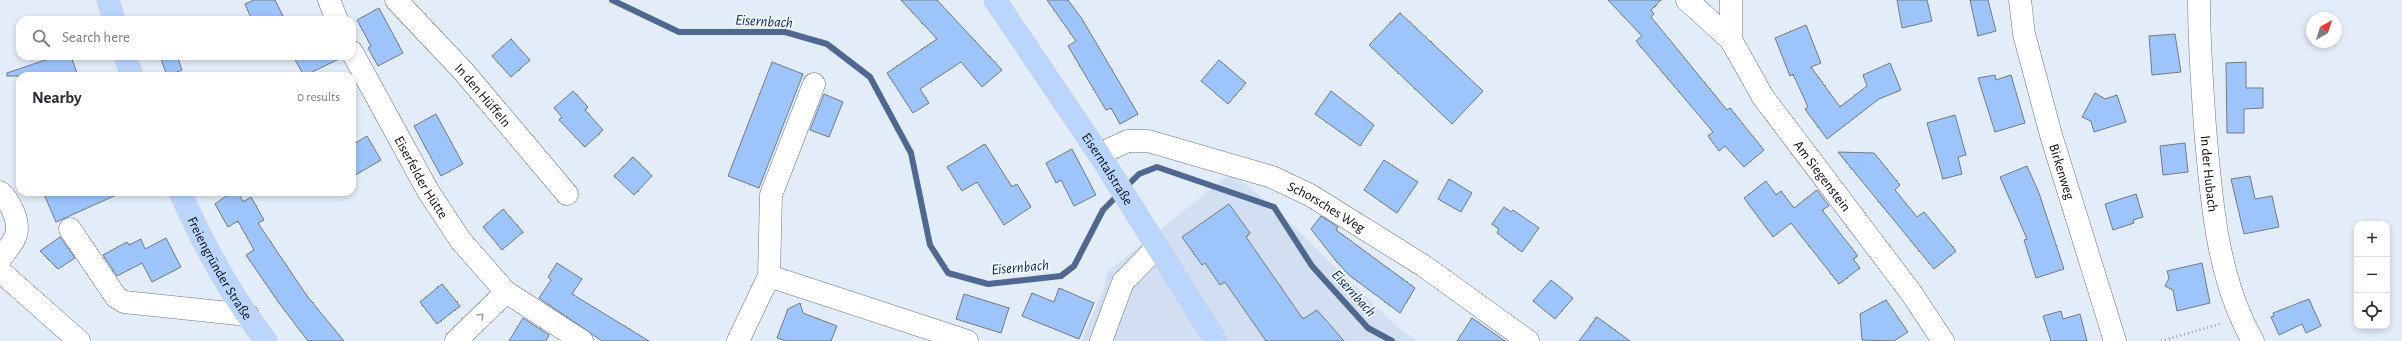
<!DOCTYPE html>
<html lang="en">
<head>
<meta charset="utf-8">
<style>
	:root { --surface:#fff; --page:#f7f7f7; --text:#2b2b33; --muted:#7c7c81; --line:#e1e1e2 }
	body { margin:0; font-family:"Alegreya Sans",sans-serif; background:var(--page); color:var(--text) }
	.controls { position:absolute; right:12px; bottom:12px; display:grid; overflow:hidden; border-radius:8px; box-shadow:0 2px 6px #0003 }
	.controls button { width:36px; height:36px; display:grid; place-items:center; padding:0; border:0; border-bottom:1px solid var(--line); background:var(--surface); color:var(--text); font:20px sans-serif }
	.compass { position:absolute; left:2306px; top:12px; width:36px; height:36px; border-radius:50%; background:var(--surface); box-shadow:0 2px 6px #0003; rotate:39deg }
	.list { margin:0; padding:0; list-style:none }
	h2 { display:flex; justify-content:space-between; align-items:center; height:52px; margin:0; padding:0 16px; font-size:17px }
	h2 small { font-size:13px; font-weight:400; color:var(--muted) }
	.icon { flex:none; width:22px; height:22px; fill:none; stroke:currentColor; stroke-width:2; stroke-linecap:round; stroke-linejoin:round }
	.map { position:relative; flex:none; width:2402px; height:341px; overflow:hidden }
	.search { position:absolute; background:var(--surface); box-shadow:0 2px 6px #0003; left:16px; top:16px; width:340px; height:44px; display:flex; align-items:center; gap:10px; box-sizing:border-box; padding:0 14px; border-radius:12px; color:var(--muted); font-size:15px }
	.panel { position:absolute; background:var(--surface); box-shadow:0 2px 6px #0003; left:16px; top:72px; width:340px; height:124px; border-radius:12px }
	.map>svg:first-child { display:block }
</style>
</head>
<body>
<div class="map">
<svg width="2402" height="341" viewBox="0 0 2402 341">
	<rect width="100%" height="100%" fill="#e3ecf9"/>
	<path fill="#d2dff3" d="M1231,173L1274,207L1397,327L1418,341H1081L1104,289L1107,272Z"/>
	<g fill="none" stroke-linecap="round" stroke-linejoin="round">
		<path stroke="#4e688f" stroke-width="6" d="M612,0L679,32H785L827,44L870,77L911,153L930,245L948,273L988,284L1061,276L1074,266L1103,210L1139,174L1157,167L1274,207L1312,266L1368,328L1392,341"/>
	</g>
	<path fill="#9dc4fb" stroke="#727a86" d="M254,0H275L285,20H252L245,4Z
		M901,0H937L1002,70L982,87L961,62L920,89L929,103L913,113L887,73L937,39Z
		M1047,0H1068L1082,19L1138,114L1120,124L1111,108L1106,110L1068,46L1076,41Z
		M1608,0H1661L1651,10L1654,14L1651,17L1727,110L1730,108L1764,150L1744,167L1725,146L1719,151L1708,136L1713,132L1636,41L1642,36Z
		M1897,0H1927L1932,21L1902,28Z
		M1970,0H1988L1996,31L1978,36Z
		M379,8L403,53L378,66L368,48L371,46L357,20Z
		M1400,13L1483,91L1452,124L1369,45Z
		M1806,25L1821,63L1811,67L1840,107L1867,86L1863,75L1890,63L1901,90L1879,99L1827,139L1805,109L1808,107L1793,74L1790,76L1775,38Z
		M2175,34L2181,72L2152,75L2149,36Z
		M511,39L530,60L511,77L492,56Z
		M57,56H71L78,76H7V73Z
		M160,56H177L182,70L167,76Z
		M293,56H340L341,58L304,76Z
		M1219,60L1246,83L1228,104L1201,81Z
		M772,62L803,74L759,188L728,176Z
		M2246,62V88H2263V108L2244,109V133H2227L2226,63Z
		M1995,75L1996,80L2011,75L2025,123L1995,132L1978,78Z
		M573,91L588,107L585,110L603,130L585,147L559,120L562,117L554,108Z
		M1331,91L1374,125L1360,146L1315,114Z
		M2095,93L2105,99L2117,95L2126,122L2094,132L2091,121L2082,117Z
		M824,94L843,102L829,137L810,130Z
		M436,114L463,164L441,176L414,126Z
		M1955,115L1966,155L1958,157L1962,174L1943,179L1927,123Z
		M367,136L381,160L352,177V145Z
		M2185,143L2188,172L2163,175L2160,146Z
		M985,144L1012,187L1017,184L1031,207L1004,225L977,182L962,191L947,167Z
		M1072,149L1096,195L1074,206L1061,180L1056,183L1046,163Z
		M1838,152L1874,153L1900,185L1895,190L1917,217L1924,212L1956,251L1934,269Z
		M633,157L652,176L634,195L614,176Z
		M1384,160L1418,182L1397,213L1364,190Z
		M2027,166L2039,193L2064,269L2036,278L2024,240L2027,239L2000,177Z
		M2250,176L2255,199L2272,196L2279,227L2244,234L2231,179Z
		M1449,179L1472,193L1461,212L1438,199Z
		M1766,181L1776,195L1781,191L1794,208L1817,190L1829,206L1822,210L1858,256L1853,259L1860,268L1839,284L1791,223L1773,237L1744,198Z
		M43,192H123L56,222Z
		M232,192H238L243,202L251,197L264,220L258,223L307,296L344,341H308L279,303L246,255L254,250L238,221L228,227L215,204Z
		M2136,194L2143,217L2133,220L2134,223L2113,230L2105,204Z
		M1229,204L1250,233L1246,237L1303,319L1317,310L1344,341H1266L1225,282L1220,285L1205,263L1202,265L1182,237Z
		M1504,207L1511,212L1513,210L1539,228L1522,252L1497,233L1499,229L1492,224Z
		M503,209L523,232L502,250L483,227Z
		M1321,216L1338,227L1336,230L1415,288L1400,313L1349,275L1336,261L1311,229Z
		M60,237L75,258L58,269L40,251Z
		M166,238L181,267L152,282L142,263L117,276L103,255L127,242L129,245L141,239L145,249Z
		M557,263L582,279L572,294L649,341H602L539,298L551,280L548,277Z
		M2202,263L2210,303L2177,311L2173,290L2165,286L2169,278L2167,271Z
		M1551,280L1573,298L1555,319L1533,301Z
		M442,284L460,306L437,324L420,302Z
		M1059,288L1094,303L1079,339L1022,316L1032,293L1054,302Z
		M964,294L1009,308L1001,333L956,319Z
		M2309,299L2321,326L2306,333L2302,324L2279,335L2271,317L2274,316L2273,313Z
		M1886,300L1908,332L1894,341L1862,340L1860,314Z
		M800,303L803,313L837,326L831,341H786L777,338L788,309Z
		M2061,311L2063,319L2080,314L2087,341H2051L2043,316Z
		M1597,317L1630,341H1579Z
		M523,318L549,335L546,341H509Z
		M1472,318L1505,341H1457Z"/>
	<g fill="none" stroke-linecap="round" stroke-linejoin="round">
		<defs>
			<g id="minor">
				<path d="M329,0L337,20"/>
				<path id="s1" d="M396,0L464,72L567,194"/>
				<path d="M1687,0L1731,40"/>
				<path id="s2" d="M1731,0V40L1763,97L1912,294L1943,341"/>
				<path id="s3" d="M2020,0L2024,34L2051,135L2115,341"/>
				<path id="s4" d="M2199,0C2199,43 2202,85 2205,127C2211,198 2217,279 2253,341"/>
				<path id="s5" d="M352,52L428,191L461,241L506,292L582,341"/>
				<path id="s6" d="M1099,154L1128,141H1148L1272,177L1310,195L1424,266L1528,341"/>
				<path d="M0,192C10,201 20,221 16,235C13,244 5,252 0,259"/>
				<path d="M70,229L116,297L124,302L248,315"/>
				<path d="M0,271L79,341"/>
				<path d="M769,276L771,195L814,84"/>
				<path d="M456,341L506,292"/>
				<path d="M738,341L769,276L967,341"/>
				<path d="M1101,341L1123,282L1157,247"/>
			</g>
			<g id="major">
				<path d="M108,0L114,20"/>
				<path id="s7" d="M995,0L1099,154L1216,341"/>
				<path d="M125,56L132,76"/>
				<path id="s8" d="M180,192C203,244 231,296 266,341"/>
			</g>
		</defs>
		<use href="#minor" stroke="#6d7681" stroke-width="23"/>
		<use href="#major" stroke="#cececf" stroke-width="23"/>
		<path stroke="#959ca6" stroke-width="2.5" stroke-dasharray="1 3" stroke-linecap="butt" d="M2161,341L2220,324"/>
		<use href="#minor" stroke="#fff" stroke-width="22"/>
		<use href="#major" stroke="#bad6fe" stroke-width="22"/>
	</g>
	<defs><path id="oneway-chevron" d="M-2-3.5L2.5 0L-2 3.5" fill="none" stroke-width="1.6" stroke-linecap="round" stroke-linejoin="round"/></defs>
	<use stroke="#9d9ea0" href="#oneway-chevron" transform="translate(481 316) rotate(-44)"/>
	<g text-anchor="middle" stroke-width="3.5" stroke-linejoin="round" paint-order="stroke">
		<g font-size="14" fill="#090c11" stroke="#f5f9fe">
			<text dy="5" stroke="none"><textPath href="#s1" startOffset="129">In den Hüffeln</textPath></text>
			<text dy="5" stroke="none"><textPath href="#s7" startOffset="203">Eiserntalstraße</textPath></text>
			<text dy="5" stroke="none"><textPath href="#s3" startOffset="177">Birkenweg</textPath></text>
			<text dy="5" stroke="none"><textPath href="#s4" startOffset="174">In der Hubach</textPath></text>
			<text dy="5" stroke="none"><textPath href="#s2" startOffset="204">Am Siegenstein</textPath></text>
			<text dy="5" stroke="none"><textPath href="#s5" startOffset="143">Eiserfelder Hütte</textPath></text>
			<text dy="5" stroke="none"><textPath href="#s6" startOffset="243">Schorsches Weg</textPath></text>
			<text dy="5" stroke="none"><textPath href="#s8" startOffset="86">Freiengründer Straße</textPath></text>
		</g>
		<g font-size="15" font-style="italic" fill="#042858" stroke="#f5f9fe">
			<text transform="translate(764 21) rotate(3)" y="5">Eisernbach</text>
			<text transform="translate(1020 267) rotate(-5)" y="5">Eisernbach</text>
			<text transform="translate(1354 293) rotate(48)" y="5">Eisernbach</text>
		</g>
	</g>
</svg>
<div class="controls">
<button>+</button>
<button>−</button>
<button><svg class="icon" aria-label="locate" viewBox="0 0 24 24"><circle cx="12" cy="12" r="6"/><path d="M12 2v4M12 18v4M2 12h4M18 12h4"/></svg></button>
</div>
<svg class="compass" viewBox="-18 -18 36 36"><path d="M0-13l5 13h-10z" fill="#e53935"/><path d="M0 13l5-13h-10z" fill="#7c7c81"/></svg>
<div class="search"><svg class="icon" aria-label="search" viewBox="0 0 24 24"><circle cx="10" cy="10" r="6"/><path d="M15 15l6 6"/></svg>Search here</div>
<section class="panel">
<h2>Nearby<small>0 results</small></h2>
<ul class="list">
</ul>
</section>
</div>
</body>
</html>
